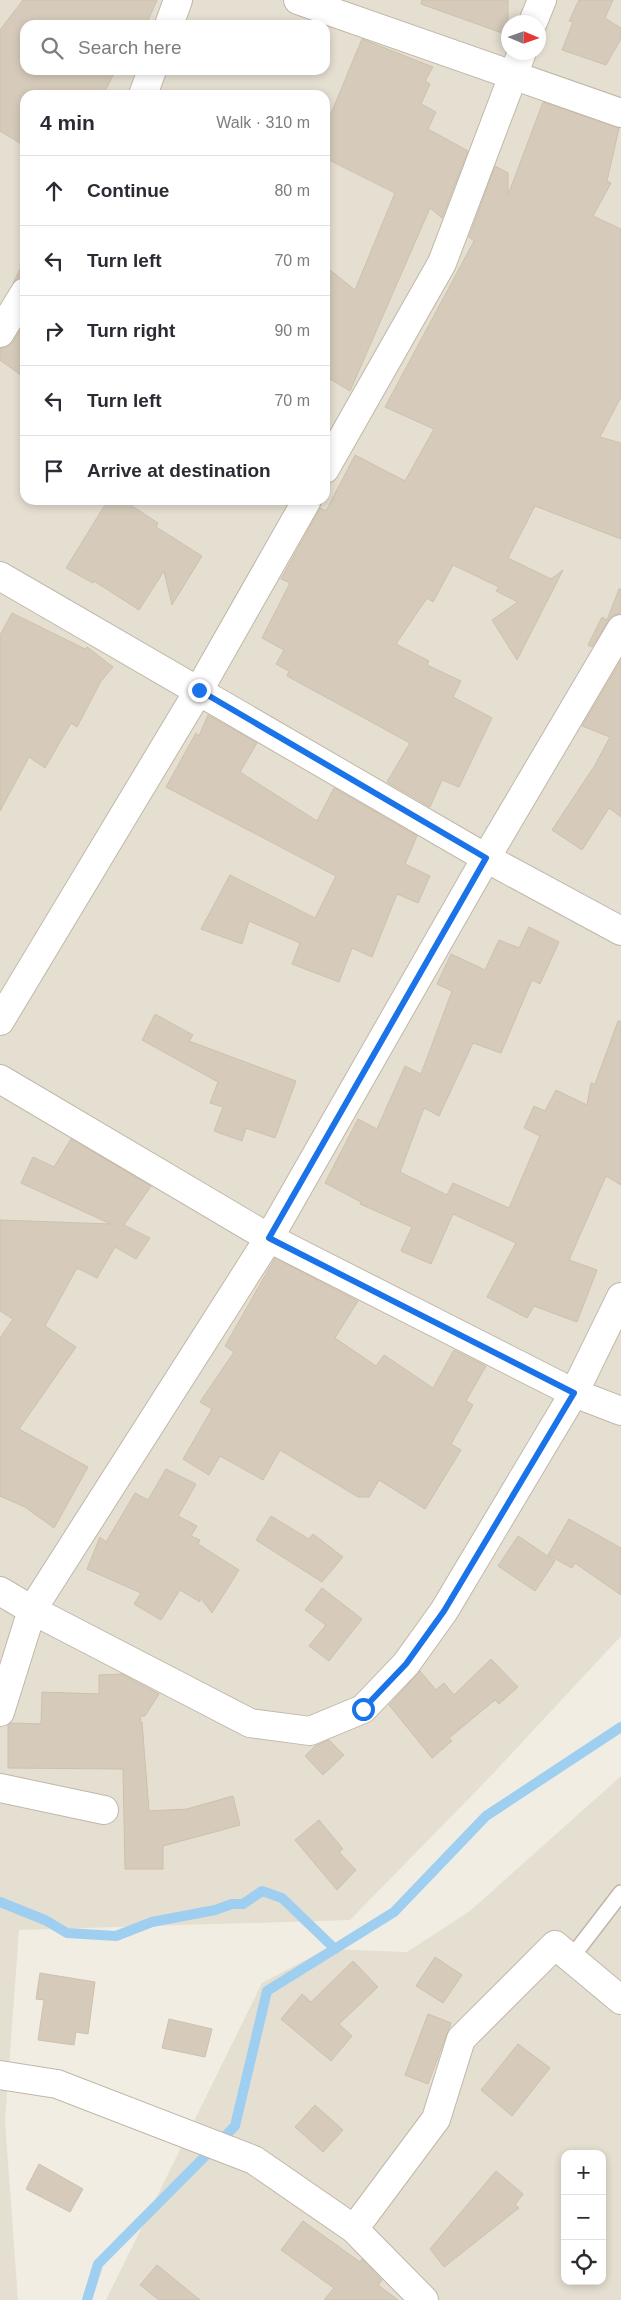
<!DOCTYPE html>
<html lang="en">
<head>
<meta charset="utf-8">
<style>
	:root { --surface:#fff; --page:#f2f2f3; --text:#2b2b33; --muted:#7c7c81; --line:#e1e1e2 }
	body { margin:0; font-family:Helvetica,sans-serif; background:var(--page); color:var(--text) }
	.controls { position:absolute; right:15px; bottom:15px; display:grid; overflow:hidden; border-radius:10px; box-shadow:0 2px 8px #0003 }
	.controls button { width:45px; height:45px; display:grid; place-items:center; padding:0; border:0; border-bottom:1px solid var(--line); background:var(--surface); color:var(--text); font:25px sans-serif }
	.compass { position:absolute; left:501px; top:15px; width:45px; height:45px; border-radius:50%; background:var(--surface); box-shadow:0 2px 8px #0003; rotate:92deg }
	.stop { position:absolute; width:15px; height:15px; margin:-11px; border:4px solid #1a73e8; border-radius:50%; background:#fff }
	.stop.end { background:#1a73e8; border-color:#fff; box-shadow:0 1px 5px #0008 }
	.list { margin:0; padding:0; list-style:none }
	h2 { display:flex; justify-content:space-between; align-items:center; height:65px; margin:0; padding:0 20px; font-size:21px }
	h2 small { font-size:16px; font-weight:400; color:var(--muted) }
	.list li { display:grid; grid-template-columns:32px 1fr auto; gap:15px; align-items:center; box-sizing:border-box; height:70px; padding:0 20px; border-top:1px solid var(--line) }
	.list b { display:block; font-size:19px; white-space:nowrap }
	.list em { font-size:16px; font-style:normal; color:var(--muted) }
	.icon { flex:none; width:28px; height:28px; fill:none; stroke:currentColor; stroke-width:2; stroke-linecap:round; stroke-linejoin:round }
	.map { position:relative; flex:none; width:621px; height:2300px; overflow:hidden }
	.search { position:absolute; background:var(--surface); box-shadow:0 2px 8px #0003; left:20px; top:20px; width:310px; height:55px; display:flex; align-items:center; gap:12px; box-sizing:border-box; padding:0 18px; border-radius:15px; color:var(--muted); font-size:19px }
	.panel { position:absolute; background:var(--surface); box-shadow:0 2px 8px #0003; left:20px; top:90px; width:310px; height:415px; border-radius:15px }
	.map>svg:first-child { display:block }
</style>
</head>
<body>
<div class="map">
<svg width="621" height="2300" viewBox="0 0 621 2300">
	<rect width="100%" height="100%" fill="#f1ede3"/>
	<path fill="#e5dfd1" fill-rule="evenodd" d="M0,0H621V1636L487,1780L350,1920L19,1930L5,2121L18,2300H0ZM508,22H538V52H508ZM25,25H325V70H25ZM25,95H325V500H25Z
		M621,1776V2300H106L262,1983L326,1949L407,1952L470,1911ZM565,2154H602V2281H565Z"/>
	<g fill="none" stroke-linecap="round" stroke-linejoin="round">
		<path stroke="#9ecff0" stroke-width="10" d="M0,1902L45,1920L67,1933L116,1936L152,1922L215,1910L232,1904H243L262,1891L282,1898L335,1949
			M87,2300L98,2264L235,2126L267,1991L394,1912L486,1816L621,1727"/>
	</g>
	<path fill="#d6cbbb" stroke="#cec0ab" d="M23,0H157L146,25H25V70H116L103,95H25V146L0,131V30Z
		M422,0H508V35L421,4Z
		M579,0H613L605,18L621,28V39L606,65L562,50L573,22L569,21Z
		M362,39L433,67L425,81L430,84L421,104L436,112L428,129L468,151L442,218L430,208L350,391L325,376V266L355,290L395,193L325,158V128Z
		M543,102L619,128L607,181L611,183L593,216L621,229V397L600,437L621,443V539L535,506L508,558L551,579L563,570L517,660L492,620L518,602L496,591L499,587L453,565L433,602L427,598L396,644L429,661L427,665L461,681L453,697L492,718L459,787L442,780L430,807L387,782L410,743L287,676L289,671L276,664L284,650L262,638L290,583L281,579L320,508L326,511L355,455L405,481L434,429L385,407L474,241L469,237L495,166L508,173V195Z
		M25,259V276L18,278L13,283Z
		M25,322V378L0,360V349L8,346L13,342Z
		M108,500H123L158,523L156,527L202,556L172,605L164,571L139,610L94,581L93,583L66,568Z
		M619,589H621V613L614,615L608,621L592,647L588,645L602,617L607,620Z
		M12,613L85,649L87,647L113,667L101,681L77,727L71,723L45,768L29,757L0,811V635Z
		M621,660V817L609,808L582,850L552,830L595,765L610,737L582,726Z
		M208,715L257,743L240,772L317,821L334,788L417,836L405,864L430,876L418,903L397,894L372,957L352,948L339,982L292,964L300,943L249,921L242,944L201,929L230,875L315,918L336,876L166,787L196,733L199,736Z
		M529,927L559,942L540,984L532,980L501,1053L473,1043L439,1116L424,1108L400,1172L447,1195L453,1183L509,1208L540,1136L524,1128L534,1106L545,1111L556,1090L587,1105L591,1083L595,1084L618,1021H621V1185L606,1176L569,1260L597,1270L577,1322L534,1306L527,1318L487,1297L516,1243L453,1214L431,1264L401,1251L412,1227L360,1204L361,1202L325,1183L358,1119L377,1129L405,1066L421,1074L452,991L437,984L451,954L485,970L499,940L519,948Z
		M155,1014L193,1035L189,1041L296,1081L275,1138L246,1128L242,1141L214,1131L223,1107L210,1103L218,1082L142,1040Z
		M71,1139L151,1186L124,1225L150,1238L136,1259L115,1247L97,1278L77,1268L45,1326L76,1347L19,1429L88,1467L54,1528L25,1507L0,1496V1338L13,1319L0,1311V1220L111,1224L21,1183L33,1157L54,1167Z
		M275,1258L358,1301L335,1338L376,1366L384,1355L433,1388L454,1350L486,1366L466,1401L473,1405L451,1444L461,1450L425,1509L379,1480L369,1497H358L280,1450L263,1480L220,1456L209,1475L183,1459L212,1409L200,1402L234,1352L225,1346Z
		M166,1469L196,1484L178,1516L197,1526L191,1536L200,1540L198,1544L239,1570L212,1613L200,1597V1602L180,1590L161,1620L134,1604L141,1593L87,1569L100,1537L106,1542L135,1493L148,1500Z
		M271,1516L309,1539L313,1534L343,1557L322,1582L256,1540Z
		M569,1519L621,1548V1595L575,1563L572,1568L548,1555Z
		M518,1536L555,1561L535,1591L498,1566Z
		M322,1588L362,1619L329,1661L309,1646L326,1625L305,1610Z
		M491,1659L518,1687L499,1704L495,1700L449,1738L452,1741L432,1758L389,1705L420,1671L436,1690L444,1683L454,1695Z
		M122,1674L159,1694L145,1716H141L140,1723L142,1722L149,1811L187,1809L233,1796L240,1825L163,1846V1869H125L123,1769L8,1768V1725L11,1723L41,1724L42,1692L99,1694V1675Z
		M329,1740L344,1755L323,1775L305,1756L315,1746Z
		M319,1820L343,1849L339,1852L356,1870L337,1890L295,1840Z
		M435,1957L462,1975L443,2003L416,1986Z
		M353,1961L378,1987L339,2024L352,2036L331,2061L281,2019L302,1994L311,2002Z
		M40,1973L95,1982L88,2034L76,2032L74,2045L38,2040L44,2000L36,1999Z
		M428,2014L451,2023L428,2084L405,2075Z
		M169,2019L212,2029L205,2057L162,2048Z
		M518,2044L550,2068L512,2116L481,2090Z
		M315,2105L343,2130L323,2152L295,2127Z
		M39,2164L83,2189L70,2212L26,2189Z
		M496,2171L523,2194L515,2205L519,2208L444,2267L430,2249Z
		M303,2221L360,2262L362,2259L382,2280L378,2285L398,2300H324L334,2288L281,2250Z
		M157,2265L200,2300H159L140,2285Z"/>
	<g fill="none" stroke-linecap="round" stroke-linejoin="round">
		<defs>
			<path id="service" d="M571,1958L621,1893"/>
			<path id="minor" d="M298,0L621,113
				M533,22L542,0
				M169,25L178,0
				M143,95L152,70
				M0,333L25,292
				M325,469L442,263L522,52
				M0,576L486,858L621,931
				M0,1021L199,690L307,500
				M0,1079L269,1238L574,1393L621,1411
				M0,1591L32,1610L250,1723L310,1731L363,1709L406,1664L444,1611L574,1393L621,1297
				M0,1712L32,1610L269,1238L486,858L621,629
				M0,1788L104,1810
				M0,2075L57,2084L254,2160L354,2229L424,2300
				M354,2229L436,2119L461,2039L555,1945L621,2000"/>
		</defs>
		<use href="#service" stroke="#c0b7a8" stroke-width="18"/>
		<use href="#minor" stroke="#c0b7a8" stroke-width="30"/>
		<use href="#service" stroke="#fff" stroke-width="15"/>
		<use href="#minor" stroke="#fff" stroke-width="28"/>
	</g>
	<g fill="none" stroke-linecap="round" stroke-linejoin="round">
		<path stroke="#1a73e8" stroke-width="6" d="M199,690L486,858L269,1238L574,1393L444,1611L406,1664L363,1709"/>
	</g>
</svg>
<div class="controls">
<button>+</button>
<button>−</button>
<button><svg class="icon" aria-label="locate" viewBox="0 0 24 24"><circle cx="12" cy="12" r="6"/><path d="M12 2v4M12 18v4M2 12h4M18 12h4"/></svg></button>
</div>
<svg class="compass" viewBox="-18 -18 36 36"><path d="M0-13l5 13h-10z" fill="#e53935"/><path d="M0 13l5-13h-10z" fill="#7c7c81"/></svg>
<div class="stop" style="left:363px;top:1709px"></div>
<div class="stop end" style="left:199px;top:690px"></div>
<div class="search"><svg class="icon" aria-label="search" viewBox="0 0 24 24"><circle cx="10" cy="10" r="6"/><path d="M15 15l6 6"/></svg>Search here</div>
<section class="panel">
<h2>4 min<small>Walk · 310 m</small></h2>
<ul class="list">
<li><svg class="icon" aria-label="ahead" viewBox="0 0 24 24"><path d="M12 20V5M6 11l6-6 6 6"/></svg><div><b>Continue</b></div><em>80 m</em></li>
<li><svg class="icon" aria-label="left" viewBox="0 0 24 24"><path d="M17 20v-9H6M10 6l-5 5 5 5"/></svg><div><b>Turn left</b></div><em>70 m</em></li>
<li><svg class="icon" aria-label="right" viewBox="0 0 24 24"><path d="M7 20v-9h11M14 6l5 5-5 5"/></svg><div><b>Turn right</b></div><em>90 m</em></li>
<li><svg class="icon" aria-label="left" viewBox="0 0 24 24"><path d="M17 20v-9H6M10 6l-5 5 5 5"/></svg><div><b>Turn left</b></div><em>70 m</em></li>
<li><svg class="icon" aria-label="arrive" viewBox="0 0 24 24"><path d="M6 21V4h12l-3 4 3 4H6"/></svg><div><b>Arrive at destination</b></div></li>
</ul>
</section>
</div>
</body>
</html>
